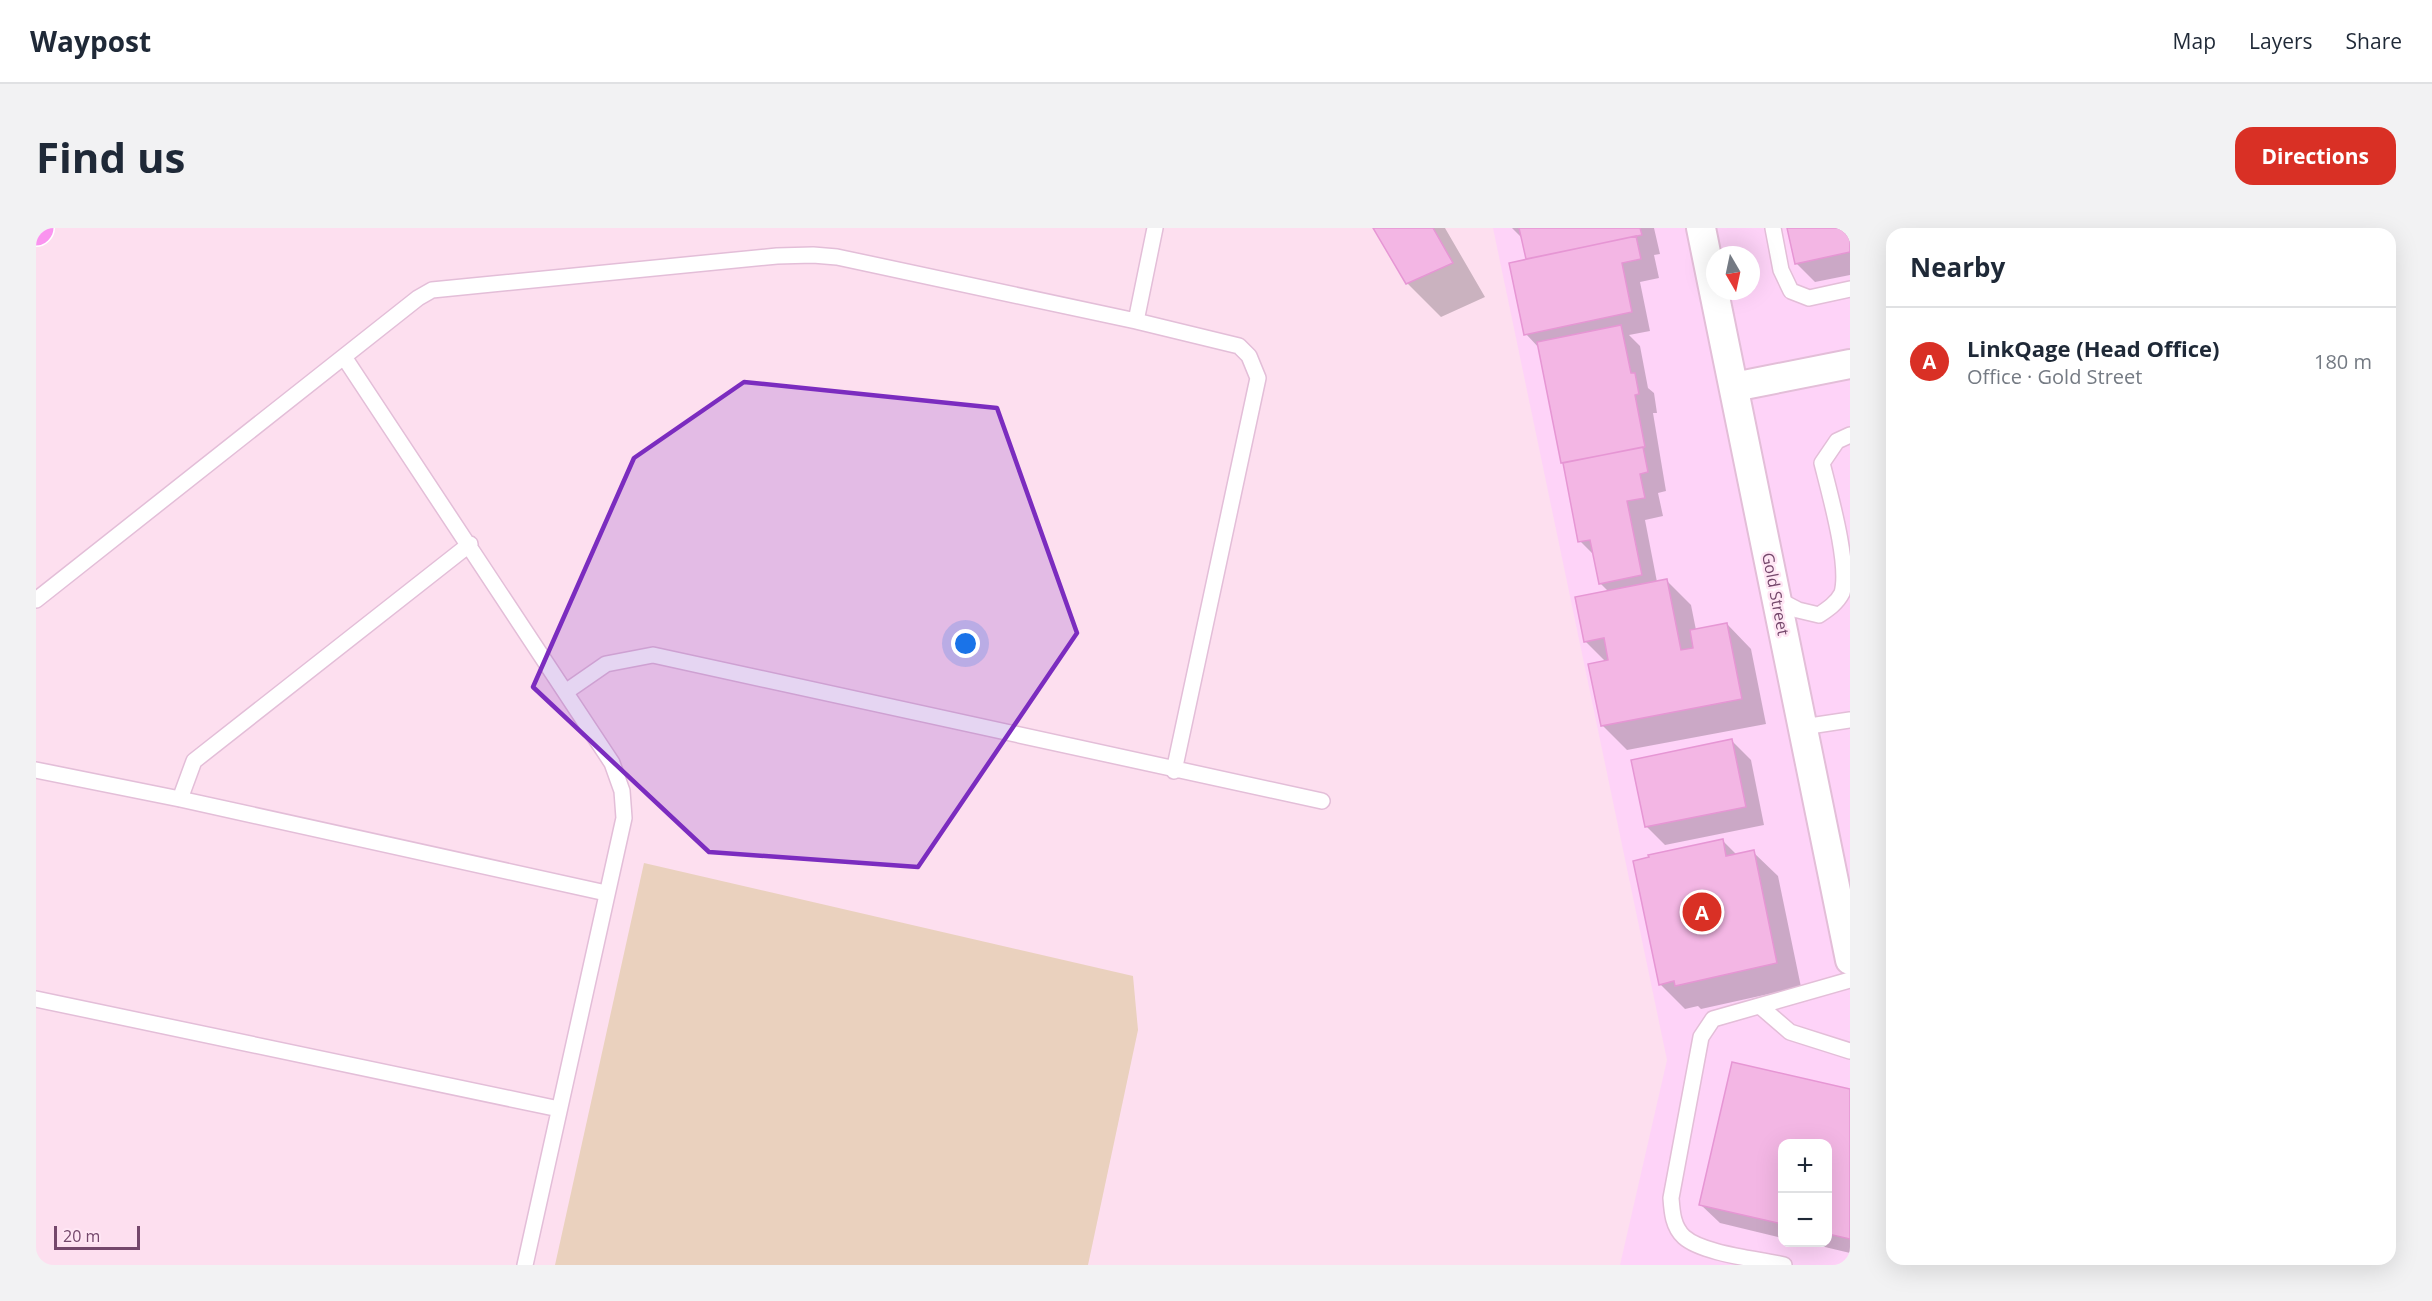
<!DOCTYPE html>
<html lang="en">
<head>
<meta charset="utf-8">
<style>
	:root { --surface:#fff; --page:#f2f2f3; --text:#1f2937; --muted:#747a83; --line:#e0e1e3; --accent:#d93025 }
	body { margin:0; font-family:"Open Sans",sans-serif; background:var(--page); color:var(--text) }
	.controls { position:absolute; right:18px; bottom:18px; display:grid; overflow:hidden; border-radius:12px; box-shadow:0 6px 24px #0002 }
	.controls button { width:54px; height:54px; display:grid; place-items:center; padding:0; border:0; border-bottom:2px solid var(--line); background:var(--surface); color:var(--text); font:30px sans-serif }
	.compass { position:absolute; left:1670px; top:18px; width:54px; height:54px; border-radius:50%; background:var(--surface); box-shadow:0 6px 24px #0002; rotate:171deg }
	.scale { position:absolute; left:18px; bottom:15px; width:86px; box-sizing:border-box; padding-left:6px; border:3px solid #74476b; border-top:0; font-size:16px; line-height:21px; white-space:nowrap; color:#74476b; -webkit-text-stroke:4px #ffe6f4; paint-order:stroke }
	.you { position:absolute; left:930px; top:416px; width:21px; height:21px; margin:-15px; border:4px solid #fff; border-radius:50%; background:#1a73e8; box-shadow:0 0 0 9px #1a73e833 }
	.badge { display:grid; place-items:center; width:39px; height:39px; border-radius:50%; background:var(--accent); color:#fff; font-size:20px; font-weight:700 }
	.pin { position:absolute; translate:-50% -50%; border:3px solid #fff; box-shadow:0 2px 6px #0006 }
	.list { margin:0; padding:0; list-style:none }
	h2 { display:flex; justify-content:space-between; align-items:center; height:78px; margin:0; padding:0 24px; font-size:26px }
	h2 small { font-size:20px; font-weight:400; color:var(--muted) }
	.list li { display:grid; grid-template-columns:39px 1fr auto; gap:18px; align-items:center; box-sizing:border-box; height:108px; padding:0 24px; border-top:2px solid var(--line) }
	.list b { display:block; font-size:22px; white-space:nowrap }
	.list p { margin:0; font-size:20px; white-space:nowrap; color:var(--muted) }
	.list em { font-size:20px; font-style:normal; color:var(--muted) }
	.map { position:relative; flex:none; width:1814px; height:1037px; overflow:hidden; border-radius:18px }
	header { display:flex; align-items:center; gap:36px; box-sizing:border-box; height:84px; padding:0 30px; background:var(--surface); border-bottom:2px solid var(--line) }
	header strong { font-size:28px }
	nav { display:flex; gap:33px; margin-inline-start:auto; font-size:21px }
	.intro { display:flex; align-items:center; justify-content:space-between; box-sizing:border-box; height:144px; padding:0 36px }
	h1 { margin:0; font-size:42px }
	.button { padding:15px 27px; border-radius:18px; background:var(--accent); color:#fff; font-size:21px; font-weight:700 }
	main { display:flex; gap:36px; padding:0 36px }
	aside { flex:1; background:var(--surface); border-radius:18px; box-shadow:0 6px 24px #0002 }
	.map>svg:first-child { display:block }
</style>
</head>
<body>
<header>
<strong>Waypost</strong>
<nav><a>Map</a><a>Layers</a><a>Share</a></nav>
</header>
<div class="intro"><h1>Find us</h1><a class="button">Directions</a></div>
<main>
<div class="map">
<svg width="1814" height="1037" viewBox="0 0 1814 1037">
	<rect width="100%" height="100%" fill="#fddfef"/>
	<path fill="#fed3f8" fill-rule="evenodd" d="M1457,0H1814V1037H1584L1631,832ZM1679,27H1715V63H1679ZM1746,916H1792V1014H1746Z"/>
	<path fill="#ead1be" d="M608,635L1097,748L1102,802L1052,1037H519Z"/>
	<path fill="#0003" d="M1339,0H1409L1449,69L1405,89L1371,55Z
		M1476,0H1618L1624,26L1618,27L1623,50L1604,54L1614,103L1593,107L1604,118L1612,160L1618,165L1621,185H1617L1630,263L1622,265L1627,288L1609,292L1621,354L1631,353L1655,377L1660,402L1691,396L1715,421L1730,496L1591,522L1566,497L1570,434L1549,413L1573,364L1564,355L1559,328L1544,313L1504,121L1490,106L1491,32L1487,11Z
		M1753,0H1814V47L1779,54L1760,35Z
		M1696,513L1715,532L1728,597L1629,617L1611,599Z
		M1687,613L1701,627L1717,624L1742,648L1765,759L1665,781L1662,778L1649,781L1624,756Z
		M1814,863V1025L1768,1014H1792V916H1746V1010L1684,995L1665,977Z"/>
	<path fill="#f3b6e4" stroke="#e696d4" stroke-width="1.5" d="M1337,0H1397L1417,35L1370,56Z
		M1483,0H1604L1606,7L1490,31Z
		M1751,0H1814V24L1759,36Z
		M1600,8L1605,31L1586,35L1596,84L1488,107L1473,35Z
		M1585,97L1595,145H1599L1603,166L1599,167L1609,219L1525,235L1501,114Z
		M1607,219L1612,244L1604,246L1609,270L1591,273L1606,347L1563,356L1554,312L1542,314L1527,235Z
		M1631,351L1645,422L1657,420L1654,402L1691,395L1706,471L1565,498L1552,436L1572,432L1568,410L1548,414L1539,369Z
		M1696,511L1710,579L1609,599L1595,532Z
		M1687,611L1690,628L1718,622L1741,735L1639,758L1638,753L1623,757L1597,633L1613,629L1612,627Z
		M1696,834L1814,861V1011L1792,1006V916H1746V996L1663,977Z"/>
	<g fill="none" stroke-linecap="round" stroke-linejoin="round">
		<defs>
			<path id="service" d="M1737,0L1745,42L1755,63L1773,70L1814,61
				M1100,93L1119,0
				M308,129L576,535L586,563L588,590L489,1037
				M1741,371L1762,382L1783,387C1792,381 1801,375 1806,365C1814,337 1794,267 1786,235L1801,213L1814,207
				M0,372L382,70L396,62L741,28L777,27L801,29L1100,93L1203,118L1213,128L1222,150L1138,543
				M531,463L570,436L617,427L1286,573
				M1767,499L1814,492
				M0,542L144,571L570,665
				M144,571L158,533L434,316
				M0,771L523,881
				M1725,779L1754,804L1814,823
				M1748,1037C1723,1031 1667,1026 1648,1009C1637,999 1636,984 1635,970L1665,809L1677,791L1814,752"/>
			<path id="minor" d="M1665,0L1814,732
				M1698,159L1814,136"/>
			<path id="motorway" d="M0,1L1,0"/>
		</defs>
		<use href="#service" stroke="#e3bed8" stroke-width="18"/>
		<use href="#minor" stroke="#e3bed8" stroke-width="32"/>
		<use href="#motorway" stroke="#fff" stroke-width="36"/>
		<use href="#service" stroke="#fff" stroke-width="15"/>
		<use href="#minor" stroke="#fff" stroke-width="28"/>
		<use href="#motorway" stroke="#fa94ef" stroke-width="33"/>
	</g>
	<path fill="#7b2cbf" fill-opacity="0.2" stroke="#7b2cbf" stroke-width="4.5" stroke-linejoin="round" d="M708,154L961,180L1041,405L882,639L673,624L497,459L598,230Z"/>
	<g text-anchor="middle" stroke-width="5" stroke-linejoin="round" paint-order="stroke">
		<g font-size="16" fill="#74476b" stroke="#ffe6f4">
			<text transform="translate(1740 366) rotate(79)" y="6">Gold Street</text>
		</g>
	</g>
</svg>
<div class="controls">
<button>+</button>
<button>−</button>
</div>
<svg class="compass" viewBox="-18 -18 36 36"><path d="M0-13l5 13h-10z" fill="#e53935"/><path d="M0 13l5-13h-10z" fill="#747a83"/></svg>
<div class="scale">20 m</div>
<div class="you"></div>
<div class="pin badge" style="left:1666px;top:684px">A</div>
</div>
<aside>
<h2>Nearby<small></small></h2>
<ul class="list">
<li><span class="badge">A</span><div><b>LinkQage (Head Office)</b><p>Office · Gold Street</p></div><em>180 m</em></li>
</ul>
</aside>
</main>
</body>
</html>
